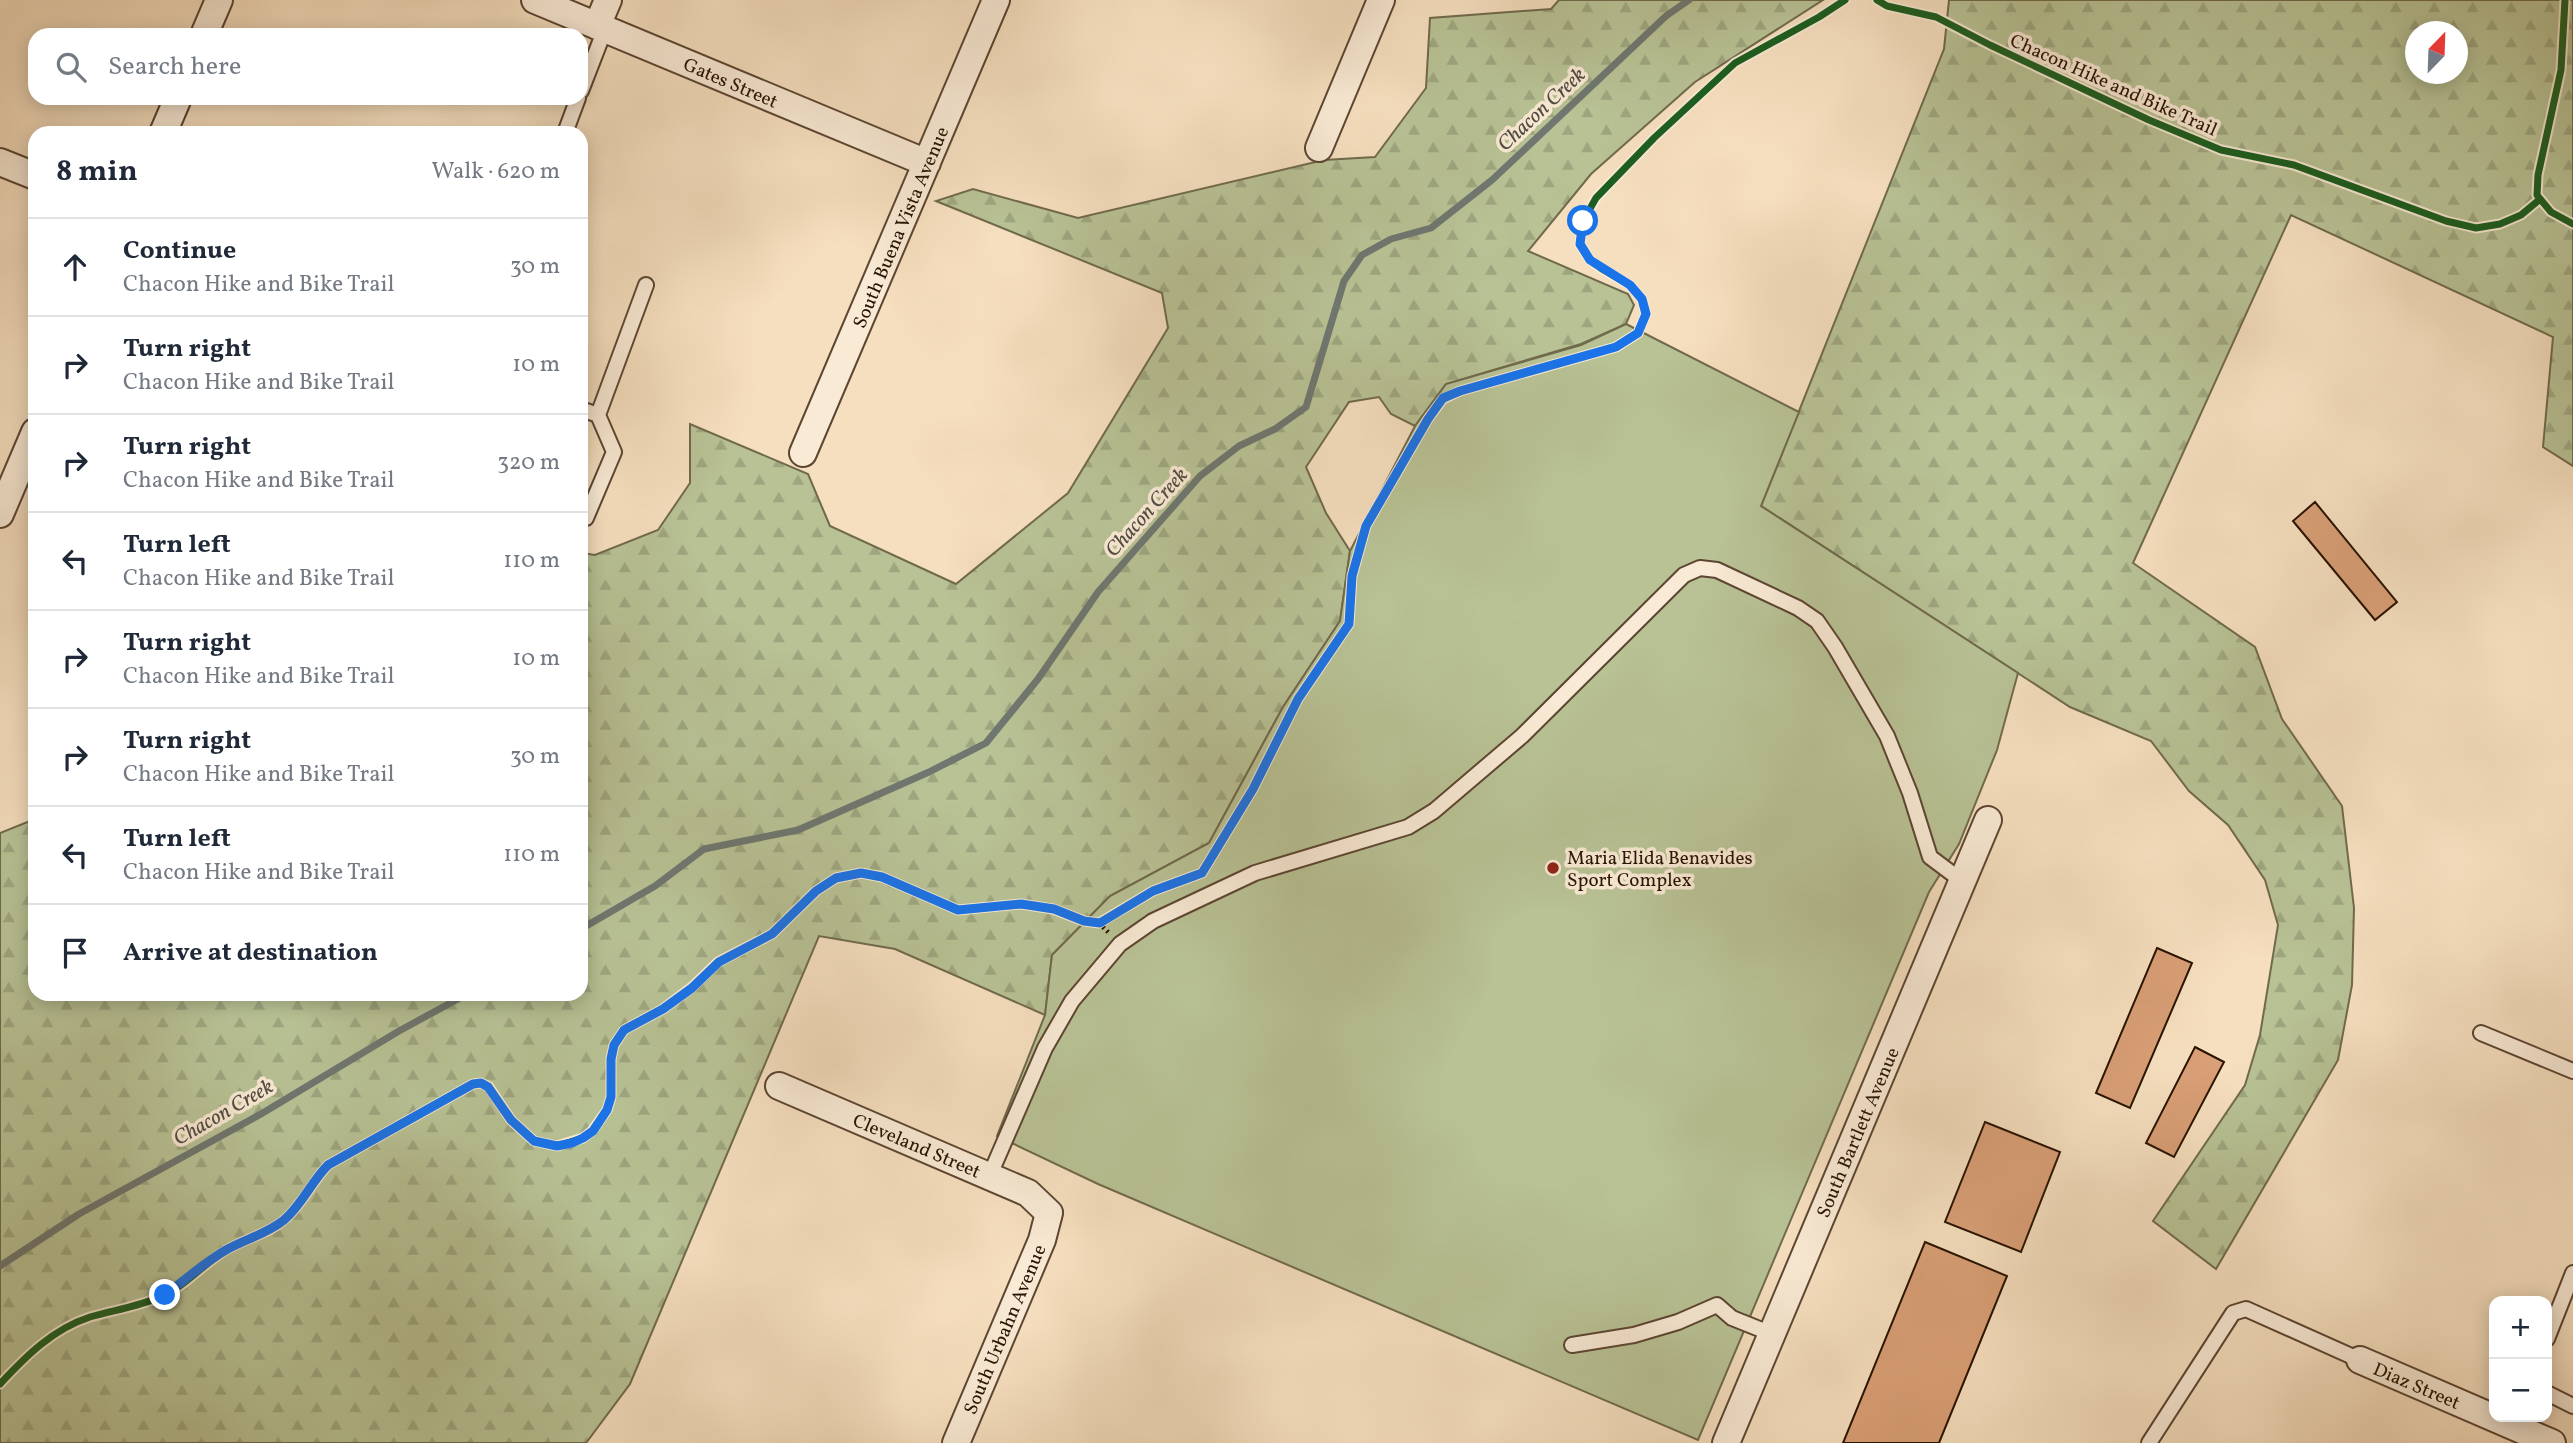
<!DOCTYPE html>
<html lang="en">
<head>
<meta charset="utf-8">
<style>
	:root { --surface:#fff; --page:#f6f6f7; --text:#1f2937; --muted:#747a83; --line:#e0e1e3 }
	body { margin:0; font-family:Vollkorn,serif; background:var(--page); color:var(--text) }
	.controls { position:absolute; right:21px; bottom:21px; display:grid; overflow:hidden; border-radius:14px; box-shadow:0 4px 18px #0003 }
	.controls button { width:63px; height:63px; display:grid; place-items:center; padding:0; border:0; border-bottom:2px solid var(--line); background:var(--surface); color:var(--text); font:35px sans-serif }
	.compass { position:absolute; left:2405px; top:21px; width:63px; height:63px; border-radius:50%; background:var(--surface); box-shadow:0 4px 18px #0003; rotate:23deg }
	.stop { position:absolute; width:21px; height:21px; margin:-16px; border:5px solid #1a73e8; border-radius:50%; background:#fff }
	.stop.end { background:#1a73e8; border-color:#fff; box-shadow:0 2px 7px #0008 }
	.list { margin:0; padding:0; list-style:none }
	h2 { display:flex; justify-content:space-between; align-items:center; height:91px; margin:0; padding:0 28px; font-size:30px }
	h2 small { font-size:23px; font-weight:400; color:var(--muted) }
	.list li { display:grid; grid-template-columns:46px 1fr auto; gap:21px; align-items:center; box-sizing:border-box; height:98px; padding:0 28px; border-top:2px solid var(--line) }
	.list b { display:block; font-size:26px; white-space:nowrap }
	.list p { margin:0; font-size:23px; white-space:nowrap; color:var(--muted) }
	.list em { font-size:23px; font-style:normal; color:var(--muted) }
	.icon { flex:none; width:38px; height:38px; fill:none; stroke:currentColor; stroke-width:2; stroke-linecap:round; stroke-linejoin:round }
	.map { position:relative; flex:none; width:2573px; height:1443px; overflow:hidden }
	.search { position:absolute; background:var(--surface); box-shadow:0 4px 18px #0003; left:28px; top:28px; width:560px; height:77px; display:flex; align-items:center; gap:18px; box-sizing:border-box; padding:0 24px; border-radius:21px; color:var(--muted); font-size:26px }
	.panel { position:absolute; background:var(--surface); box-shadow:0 4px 18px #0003; left:28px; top:126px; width:560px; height:875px; border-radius:21px }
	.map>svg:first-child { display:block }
</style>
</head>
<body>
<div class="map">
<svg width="2573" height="1443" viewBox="0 0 2573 1443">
	<defs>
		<pattern id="forest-firs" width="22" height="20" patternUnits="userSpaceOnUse" patternTransform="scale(1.75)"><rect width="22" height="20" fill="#b8c295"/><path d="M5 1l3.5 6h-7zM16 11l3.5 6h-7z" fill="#9ea67f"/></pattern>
	</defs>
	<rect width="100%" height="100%" fill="#f6dfbf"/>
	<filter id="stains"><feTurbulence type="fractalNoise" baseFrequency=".00286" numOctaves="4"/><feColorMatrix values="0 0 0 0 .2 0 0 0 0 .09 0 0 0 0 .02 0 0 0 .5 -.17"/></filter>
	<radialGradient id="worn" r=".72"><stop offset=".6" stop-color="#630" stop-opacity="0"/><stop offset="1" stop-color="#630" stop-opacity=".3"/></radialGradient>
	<path fill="url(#forest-firs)" stroke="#706a4c" stroke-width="2" fill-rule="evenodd" d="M1559,0H1823L1695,82L1591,174L1528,251L1628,294L1634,305L1626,324L1581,344L1446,384L1415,426L1391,414L1379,397L1349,402L1306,467L1326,513L1350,551L1340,621L1283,707L1209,843L1110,896L1052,955L1045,1015L895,949L819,936L630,1384L586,1443H0V833L35,819V994H581V553L595,555L658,530L690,483V424L808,474L830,526L956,584L1068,493L1168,328L1162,293L936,201L973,189L1078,218L1324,160L1375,157L1426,88L1430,18L1551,9Z
		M1949,0H2573V466L2543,447L2553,337L2291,215L2133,563L2255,647L2282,719L2342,806L2354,908L2352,985L2338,1060L2216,1269L2153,1221L2245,1085L2260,1035L2278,925L2265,880L2228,825L2189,791L2151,741L2070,707L1761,506L1944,49ZM2416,32H2458V74H2416Z"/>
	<path fill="#b8c295" stroke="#706a4c" stroke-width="2" d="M1626,324L1799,412L1761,506L2018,673L1997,750L1959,844L1929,892L1698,1440L1098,1184L997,1136L1045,1015L1052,955L1110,896L1209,843L1283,707L1340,621L1350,551L1415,426L1446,384L1581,345Z"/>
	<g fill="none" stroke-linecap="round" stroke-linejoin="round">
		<path stroke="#6f7770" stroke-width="7" d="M581,929L655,886L704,849L798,830L929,772L986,743L1038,679L1098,592L1200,476L1239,446L1275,429L1306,407L1344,281L1362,255L1391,239L1431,228L1492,180L1666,16L1689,0
			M0,1266L79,1214L261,1114L399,1031L467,994"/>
	</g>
	<path fill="#d99f76" stroke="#281202" stroke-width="2" d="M2315,502L2397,602L2375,620L2293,521Z
		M2157,948L2192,963L2130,1108L2096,1093Z
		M2195,1047L2224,1062L2174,1157L2146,1143Z
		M1985,1122L2060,1152L2021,1252L1945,1222Z
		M1925,1242L2007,1276L1939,1443H1843Z"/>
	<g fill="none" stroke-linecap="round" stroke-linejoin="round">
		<defs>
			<path id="service" d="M581,91L605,29
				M565,133L578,98
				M581,409L598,415L614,452L586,518L581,519
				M598,415L646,285
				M2481,1033L2573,1071
				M989,1177L1045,1048L1072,1001L1120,944L1153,921L1255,873L1408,827L1434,811L1522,736L1684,575L1700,568L1717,570L1798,608L1817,621L1835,647L1887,736L1910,793L1930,857L1962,881
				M2547,1339L2573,1273
				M1572,1345L1634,1335L1678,1322L1717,1305L1732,1318L1772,1334
				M2547,1393L2573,1406
				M2149,1443L2233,1313L2246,1309L2360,1360"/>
			<path id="minor" d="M535,0L927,163
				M597,26L608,0
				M204,35L219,0
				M163,133L178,98
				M1319,148L1381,0
				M0,162L35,176
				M803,453L996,0
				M0,514L35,432
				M779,1086L1028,1193L1049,1213L1042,1240L956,1443
				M2360,1360L2552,1443
				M1726,1443L1988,820"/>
		</defs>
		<use href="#service" stroke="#5c4531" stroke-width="18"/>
		<use href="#minor" stroke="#5c4531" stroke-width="30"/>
		<path stroke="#281202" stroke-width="4.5" stroke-dasharray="2 3.5" stroke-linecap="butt" d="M1099,923L1109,933"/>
		<use href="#service" stroke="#f9ead5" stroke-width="14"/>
		<use href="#minor" stroke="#f9ead5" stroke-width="26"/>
		<defs>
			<path id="cycleway" d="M1877,0L1887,6L1936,17L1990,45L2149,120L2221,150L2294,165L2446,221L2476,228L2500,224L2521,215L2539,200
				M2565,0L2561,70L2538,175L2537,195L2551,212L2573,224
				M0,1384C26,1356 53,1329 90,1317C114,1310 138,1307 162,1296C184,1287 203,1265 223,1252C242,1239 267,1235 284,1220C302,1205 312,1182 328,1165L473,1084L481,1083L489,1087L511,1120L534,1141L557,1146L583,1138L592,1131L607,1110L611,1097V1059L614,1045L624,1030L663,1009L692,987L718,962L772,934L816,891L836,878L861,873L882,877L958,910L1021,904L1053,909L1084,921L1099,923L1153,891L1202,873L1253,789L1298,699L1349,624L1352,576L1366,526L1428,419L1443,399L1460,391L1616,347L1638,333L1646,314L1642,299L1630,285L1602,269L1590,260L1580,244L1583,221L1596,198L1654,138L1735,63L1819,17L1845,0"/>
		</defs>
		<use href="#cycleway" stroke="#f9ead5" stroke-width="11"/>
		<use href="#cycleway" stroke="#1b5e20" stroke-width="7"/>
	</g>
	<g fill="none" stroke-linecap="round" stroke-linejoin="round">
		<path stroke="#1a73e8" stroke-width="9" d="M165,1295C185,1280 205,1262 226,1250C245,1239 267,1234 284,1220C302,1205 311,1182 328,1165L473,1084L481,1083L488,1087L511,1120L534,1141L557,1146L572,1143L583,1138L593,1131L607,1110L611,1097V1059L614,1045L624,1030L663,1009L692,988L719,962L772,934L816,891L836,878L861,873L882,877L958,910L1021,904L1054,909L1084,921L1100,923L1153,891L1202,873L1253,789L1298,699L1349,624L1352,576L1366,526L1428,419L1443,398L1460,391L1616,347L1638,333L1646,314L1642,299L1630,285L1590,260L1580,244L1583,221"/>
	</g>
	<circle fill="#8f2418" stroke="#f9ead5" stroke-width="2.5" cx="1553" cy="868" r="7"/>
	<g text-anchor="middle" stroke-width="7" stroke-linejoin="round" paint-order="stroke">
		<g font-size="19" fill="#281202" stroke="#f9ead5">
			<text transform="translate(731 82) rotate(23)" y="7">Gates Street</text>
			<text transform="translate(2114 84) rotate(24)" y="7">Chacon Hike and Bike Trail</text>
			<text transform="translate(900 227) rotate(-67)" y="7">South Buena Vista Avenue</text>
			<text transform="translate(1857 1132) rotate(-67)" y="7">South Bartlett Avenue</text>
			<text transform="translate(917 1145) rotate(23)" y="7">Cleveland Street</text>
			<text transform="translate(1004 1329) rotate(-67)" y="7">South Urbahn Avenue</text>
			<text transform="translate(2417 1385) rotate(23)" y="7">Diaz Street</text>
		</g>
		<g font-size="19" fill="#281202" stroke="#f9ead5" text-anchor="start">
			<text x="1567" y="864">Maria Elida Benavides<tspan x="1567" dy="22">Sport Complex</tspan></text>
		</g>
		<g font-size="21" font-style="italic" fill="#524d42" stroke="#f9ead5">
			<text transform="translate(1541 109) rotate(-43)" y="7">Chacon Creek</text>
			<text transform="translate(1146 512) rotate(-48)" y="7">Chacon Creek</text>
			<text transform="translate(223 1112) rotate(-30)" y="7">Chacon Creek</text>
		</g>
	</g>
	<rect width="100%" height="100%" filter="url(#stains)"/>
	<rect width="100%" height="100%" fill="url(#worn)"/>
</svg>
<div class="controls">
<button>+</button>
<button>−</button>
</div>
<svg class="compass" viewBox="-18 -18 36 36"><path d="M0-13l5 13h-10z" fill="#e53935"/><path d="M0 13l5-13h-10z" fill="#747a83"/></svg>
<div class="stop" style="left:1583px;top:221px"></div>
<div class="stop end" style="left:165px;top:1295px"></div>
<div class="search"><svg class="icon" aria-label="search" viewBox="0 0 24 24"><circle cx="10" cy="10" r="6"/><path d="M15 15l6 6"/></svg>Search here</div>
<section class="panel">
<h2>8 min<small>Walk · 620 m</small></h2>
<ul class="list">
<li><svg class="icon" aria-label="ahead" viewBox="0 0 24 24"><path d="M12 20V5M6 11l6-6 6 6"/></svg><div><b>Continue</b><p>Chacon Hike and Bike Trail</p></div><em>30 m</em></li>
<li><svg class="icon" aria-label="right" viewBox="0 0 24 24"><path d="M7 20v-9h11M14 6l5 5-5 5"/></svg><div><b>Turn right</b><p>Chacon Hike and Bike Trail</p></div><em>10 m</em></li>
<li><svg class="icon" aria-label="right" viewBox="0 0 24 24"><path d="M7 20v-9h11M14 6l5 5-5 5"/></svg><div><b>Turn right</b><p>Chacon Hike and Bike Trail</p></div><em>320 m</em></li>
<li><svg class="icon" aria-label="left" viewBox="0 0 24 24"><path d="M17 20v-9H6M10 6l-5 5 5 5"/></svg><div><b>Turn left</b><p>Chacon Hike and Bike Trail</p></div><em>110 m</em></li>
<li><svg class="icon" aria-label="right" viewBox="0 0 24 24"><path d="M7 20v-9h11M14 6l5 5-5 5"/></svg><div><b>Turn right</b><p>Chacon Hike and Bike Trail</p></div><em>10 m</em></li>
<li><svg class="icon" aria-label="right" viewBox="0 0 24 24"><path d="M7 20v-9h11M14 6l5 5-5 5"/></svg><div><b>Turn right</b><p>Chacon Hike and Bike Trail</p></div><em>30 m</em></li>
<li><svg class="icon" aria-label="left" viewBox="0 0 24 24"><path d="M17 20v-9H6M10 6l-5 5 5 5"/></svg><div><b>Turn left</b><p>Chacon Hike and Bike Trail</p></div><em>110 m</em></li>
<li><svg class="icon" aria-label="arrive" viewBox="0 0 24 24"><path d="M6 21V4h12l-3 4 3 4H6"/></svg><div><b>Arrive at destination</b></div></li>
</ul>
</section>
</div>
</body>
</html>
